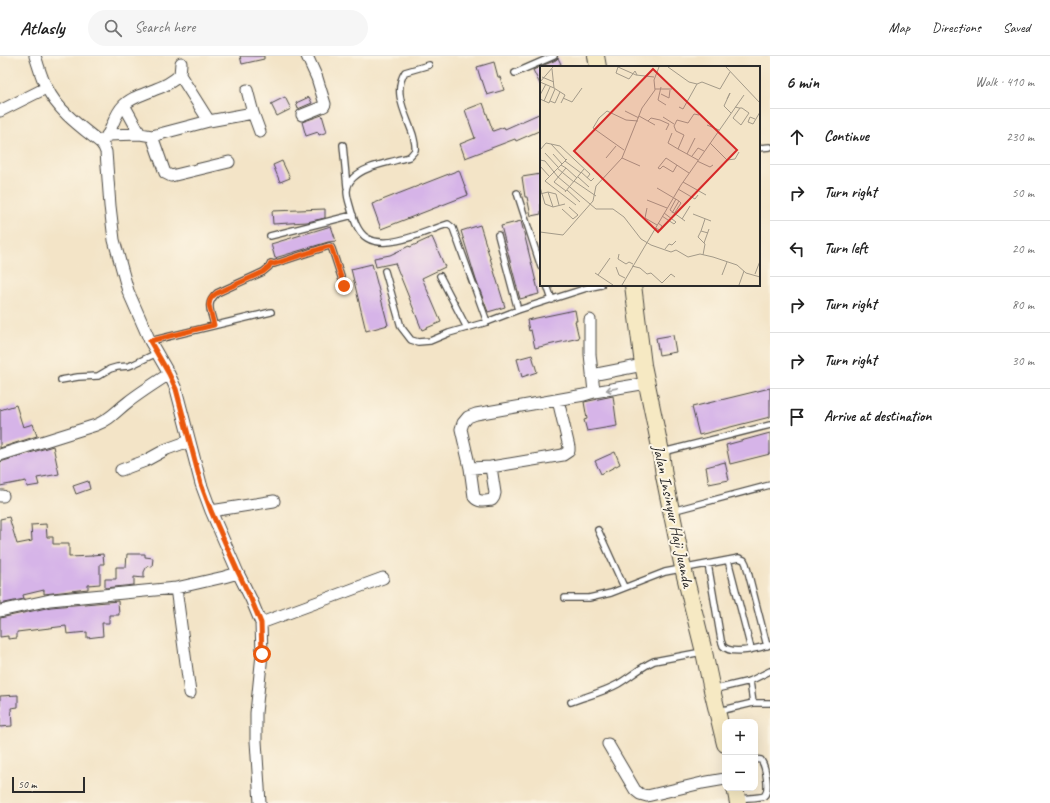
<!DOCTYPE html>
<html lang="en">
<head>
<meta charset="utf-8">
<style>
	:root { --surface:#fff; --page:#f6f6f6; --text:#222; --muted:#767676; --line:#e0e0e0 }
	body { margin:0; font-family:Caveat,sans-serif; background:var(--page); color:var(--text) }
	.controls { position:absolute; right:12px; bottom:12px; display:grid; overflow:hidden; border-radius:8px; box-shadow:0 4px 16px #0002 }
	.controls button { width:36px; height:36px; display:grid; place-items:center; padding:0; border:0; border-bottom:1px solid var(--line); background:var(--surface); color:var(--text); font:20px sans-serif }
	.scale { position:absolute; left:12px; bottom:10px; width:73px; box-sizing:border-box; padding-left:4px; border:2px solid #2b2b2b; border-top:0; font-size:11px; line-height:14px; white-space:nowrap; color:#2b2b2b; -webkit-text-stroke:3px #fcf5e5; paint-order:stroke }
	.stop { position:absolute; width:12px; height:12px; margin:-9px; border:3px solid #ea580c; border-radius:50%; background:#fff }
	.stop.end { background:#ea580c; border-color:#fff; box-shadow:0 1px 4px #0008 }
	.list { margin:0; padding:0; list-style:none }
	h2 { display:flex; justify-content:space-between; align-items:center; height:52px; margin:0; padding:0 16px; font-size:17px }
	h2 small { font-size:13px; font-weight:400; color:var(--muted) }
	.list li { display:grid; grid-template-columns:26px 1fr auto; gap:12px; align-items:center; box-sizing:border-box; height:56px; padding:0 16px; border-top:1px solid var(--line) }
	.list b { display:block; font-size:15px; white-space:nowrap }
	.list em { font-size:13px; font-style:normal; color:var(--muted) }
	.icon { flex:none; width:22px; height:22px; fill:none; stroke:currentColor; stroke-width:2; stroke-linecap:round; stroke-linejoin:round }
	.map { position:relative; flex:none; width:770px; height:747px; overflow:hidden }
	header { display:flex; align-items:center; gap:24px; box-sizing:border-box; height:56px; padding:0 20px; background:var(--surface); border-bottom:1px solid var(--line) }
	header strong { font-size:19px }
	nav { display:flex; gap:22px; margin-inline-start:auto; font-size:14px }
	.search { width:280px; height:36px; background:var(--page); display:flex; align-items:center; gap:10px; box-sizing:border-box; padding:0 14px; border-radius:22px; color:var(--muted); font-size:15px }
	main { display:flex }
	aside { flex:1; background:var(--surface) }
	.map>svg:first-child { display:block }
</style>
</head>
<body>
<header>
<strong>Atlasly</strong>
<div class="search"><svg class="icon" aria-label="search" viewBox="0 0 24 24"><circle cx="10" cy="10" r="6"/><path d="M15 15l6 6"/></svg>Search here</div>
<nav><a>Map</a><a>Directions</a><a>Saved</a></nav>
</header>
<main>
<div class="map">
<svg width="770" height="747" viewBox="0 0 770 747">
	<rect width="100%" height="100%" fill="#fcf5e5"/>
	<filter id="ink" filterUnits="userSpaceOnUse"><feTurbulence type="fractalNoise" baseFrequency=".025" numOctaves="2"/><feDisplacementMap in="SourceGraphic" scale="8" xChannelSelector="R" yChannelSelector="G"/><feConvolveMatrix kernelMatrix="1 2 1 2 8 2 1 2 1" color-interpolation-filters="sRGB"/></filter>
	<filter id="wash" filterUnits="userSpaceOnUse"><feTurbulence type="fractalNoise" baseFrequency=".012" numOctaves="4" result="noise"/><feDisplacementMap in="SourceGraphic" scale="16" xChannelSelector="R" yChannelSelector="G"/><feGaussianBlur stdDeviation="0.9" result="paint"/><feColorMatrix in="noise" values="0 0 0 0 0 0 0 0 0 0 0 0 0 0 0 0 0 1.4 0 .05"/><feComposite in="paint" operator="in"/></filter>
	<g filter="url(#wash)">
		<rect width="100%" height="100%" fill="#f3e4c7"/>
		<g id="blocks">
			<path fill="#d6b4e8" d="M240,0H264V3L242,8Z
				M558,2L561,8L554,11H541V30L533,14L556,4Z
				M494,6L498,21H500L504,34L487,39L482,24H481L477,11Z
				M285,41L291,53L277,60L271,48Z
				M309,41L312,47L298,53L296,47Z
				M483,47L493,75L504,71L505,73L541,57V74L516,85L515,83L465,102L460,88L475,82L465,54Z
				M322,59L327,76L319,79L318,76L306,80L302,66Z
				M282,105L290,122L280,126L273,109Z
				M459,114L468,139L381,173L372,148Z
				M541,118V158L531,160L527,141H525L522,121Z
				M325,153V162L307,166L273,168L272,155Z
				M521,165L539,238L520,243L501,170Z
				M480,169L505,251L488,256L476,224L461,175Z
				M331,170L336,185L328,186L275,202L271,188Z
				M432,181L445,211L422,222L441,266L422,274L395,207L376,211L374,202L390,199L409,190L410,191Z
				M372,208L388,269L366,275L351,213Z
				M575,254L577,265H575L579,282L535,292L531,274L529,275L527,264Z
				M673,279L676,296L659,299L656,282Z
				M532,299L537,316L522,321L517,303Z
				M770,332V361L699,379L692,351Z
				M613,340L617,370L587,375L584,364L587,363L584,346Z
				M16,349L23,371L33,368L37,380L0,392V354Z
				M770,377V398L730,408L726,389Z
				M53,390L59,418L37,422L39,429L27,431L26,425L0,430V406Z
				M615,396L620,408L601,418L595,405Z
				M725,406L729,424L709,428L706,411Z
				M88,425L90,433L76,438L73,430Z
				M9,461L17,488L32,485L31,469L46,468L47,481H53V488H69V501L92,500V499L103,498L104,508H100V528L88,529V533L44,538V534L23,539L24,543L0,548V463Z
				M127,498H145V501L153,502L152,511L147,510L144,516V522L134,521V529L105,532V523H116V511H126Z
				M118,545L119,559H109V567H102L103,580L87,582V576L67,578L66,570L17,576V582L8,583V580L0,581V562L51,551Z
				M18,639V651L11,652L12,670L0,671V640Z"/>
		</g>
	</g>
	<g filter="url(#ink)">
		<use href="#blocks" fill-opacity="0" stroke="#494742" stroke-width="1"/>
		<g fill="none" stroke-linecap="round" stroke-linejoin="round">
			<defs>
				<path id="lane" d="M429,9L405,16C392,36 406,58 413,79C414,84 416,89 415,94C414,96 411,99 409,101C406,102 401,103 397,104C383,108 364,111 353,122C344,131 347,140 350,150C353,161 357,176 367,182C386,194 422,177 442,170L448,168L453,172L487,266L518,254L587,232L601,229
					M515,17L554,0
					M343,89L347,131
					M759,92L770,91
					M517,137L541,211
					M498,179L518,254
					M270,180L353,159
					M385,215L401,271L411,284L418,286L430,285L449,277L487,266
					M440,220L467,272
					M547,229L552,244
					M214,269C211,255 205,248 217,237L263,216L269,211L271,207L274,208L329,190L331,191L332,193L344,230
					M150,285L271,256
					M61,324L78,321L98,320L110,313L117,311L129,310L134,308L157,297
					M663,396L770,369
					M672,455L770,429
					M598,474L624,531
					M728,504L751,593
					M708,508L721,584C721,585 723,589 723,590C732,600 758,592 769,589
					M565,542H589L611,537L665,516L739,502L744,504L746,508L767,590
					M750,625L753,647
					M712,634L750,625L770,615
					M571,646C587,640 604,636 618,628C630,621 641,611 654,605L702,596
					M719,655L753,647H770
					M738,743C743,742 760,742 764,740C770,735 766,711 761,704L755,703"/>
				<path id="street" d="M35,0C39,11 41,22 47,32C58,55 81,71 101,87L104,91L106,96L110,150L114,184L128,235L150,285L169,318L176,333L201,428L211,455L238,517L251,543L261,567L262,598L256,657V685L260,747
					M124,49L140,78L152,80L165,117L171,120L229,106
					M0,55L46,32
					M253,57L260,76
					M302,59L322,51L324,50L325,48L317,22L307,0
					M209,65L253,57L247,34
					M107,79L140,78
					M152,80L209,65L180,19
					M101,87C103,85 105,82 107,80C113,70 115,58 123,50C131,41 145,38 156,33C165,30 173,25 180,19L181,7
					M590,264V298L594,336
					M592,319L643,309
					M558,344L569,391V395L563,399L491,411L495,437L494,441L492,444C485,445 479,447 474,441L470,412L461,373L463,367L468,361L476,358L584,339L594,336L647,327
					M0,399L96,369C111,363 115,356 128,346C141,336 155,327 169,318
					M470,412L491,411
					M121,414L145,405L167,393L189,385
					M0,440H3
					M211,455L274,445
					M176,532L190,637
					M0,555L50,544L176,532L224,521L238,517
					M261,567L383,522
					M608,688L635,734L640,738L647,740L702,727L725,723"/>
				<path id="secondary" d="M596,0L598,11
					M633,229L643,309L661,396L664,420L683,512L704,596L712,634L725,688
					M735,732L738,747"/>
			</defs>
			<use href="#lane" stroke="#494742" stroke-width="8"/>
			<use href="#street" stroke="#494742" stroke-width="13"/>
			<use href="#secondary" stroke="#494742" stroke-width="18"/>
			<use href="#lane" stroke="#fff" stroke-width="5.5"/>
			<use href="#street" stroke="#fff" stroke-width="11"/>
			<use href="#secondary" stroke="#f6e9c3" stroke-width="16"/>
		</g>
		<defs><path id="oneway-shaft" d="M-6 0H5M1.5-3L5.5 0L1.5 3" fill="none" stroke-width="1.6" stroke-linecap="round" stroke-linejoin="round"/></defs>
		<use stroke="#a0a0a0" href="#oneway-shaft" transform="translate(612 333) rotate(169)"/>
	</g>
	<g fill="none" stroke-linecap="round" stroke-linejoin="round" filter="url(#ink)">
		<path stroke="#ea580c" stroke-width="5" d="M262,598L261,567L251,543L238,516L211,455L201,428L176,333L169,318L150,285L214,269L209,249L210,244L213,240L217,237L263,216L269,211L271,207L274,208L326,191C329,190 331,190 332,193L344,230"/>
	</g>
	<g text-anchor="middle" stroke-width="4" stroke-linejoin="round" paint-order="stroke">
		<g font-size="16" fill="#2b2b2b" stroke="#fcf5e5">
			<text transform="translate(674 460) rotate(78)" y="6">Jalan Insinyur Haji Juanda</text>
		</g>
	</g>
	<g transform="translate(540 10)">
		<rect width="220" height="220" fill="#f3e4c7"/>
		<path fill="none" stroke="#a39a89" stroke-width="1" d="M78,1L96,9L114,11M78,1L76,7L89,13L95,5L97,9M128,1L149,16L157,18L143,43L139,41M186,1L220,37M12,3L14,22L25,29L21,37M2,11L14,16M0,16L13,1M0,16L14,22M157,18L162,16L180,23L190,6M121,21L118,34L126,39M115,23H132M121,28L129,32L130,24M0,29L6,18M23,32L32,36L42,22M0,33L9,37L15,23M187,33L190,27L184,40L191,47M4,35L10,21M10,35L15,37L20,26M195,41L199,42H202L209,47L201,59L193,52L200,42M85,45L99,52M99,50L115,59M123,51L134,58M215,53L210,51L208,56L213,58L220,46M108,55L111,52L120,54L129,58L126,64M167,59L179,64M132,67L128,77L138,83M170,77L187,94L195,93L199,86M0,84L6,77L11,78M84,84L53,62L59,52L67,45L86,54L98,55M5,87L18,101M13,88L22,98M147,88L155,72M152,90L158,82L164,85M66,92L76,80M82,92L100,100M27,93L5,115L36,139M0,94L5,95L18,111L56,143H73L84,151L101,173L111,179L131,186L136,184L148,191L160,188L173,191L197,199L206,207L220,211M26,94L11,78L20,80L50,108L47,112M158,94L138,83L144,69L136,65L134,60L137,54L148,57L154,48L159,49M25,95L41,107M157,95L170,101L173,99M21,99L26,102L14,116L26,125M137,99L133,106L123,100L120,103L118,102L126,92L149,107M0,100L9,110M17,102L34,116M26,102L37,112M41,106L51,115L54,112M38,111L49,121M34,115L56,130M143,116L166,129M0,121L5,138L13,141M117,122L139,135M138,123L155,133L158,129M27,124L40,136M8,126L16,128L19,139M25,126L44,103M0,128L8,126L13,141L25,138M136,133L130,144L145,155M107,134L127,142M29,141L38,149M107,142L105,152L117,159M22,143L33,153L38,149M132,147L139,135M134,148L141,137L139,135M153,148L171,155M122,150L134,158L136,156L124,147M142,153L150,140M165,153L161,165L168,167M115,162L120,164L122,160L118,157M161,165L158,171L165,178L163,189M0,166L23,169L53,135L56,120L82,92L102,42L115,24L114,14L119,1M164,177L169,163M125,183L129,178L132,179L136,175M79,188L78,193L86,198L89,196L93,198M92,200L100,202L107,208L111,207L122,217L131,208L135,211M76,201L79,209L85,212M55,207L73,219M215,208L220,195M58,209L70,192M182,209L187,196M82,219L141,119L204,29M199,219L204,205"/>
		<path fill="#d62828" fill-opacity="0.15" stroke="#d62828" stroke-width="2" d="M113,3L197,84L118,166L34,85Z"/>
		<rect width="220" height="220" fill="none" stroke="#2b2b2b" stroke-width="2"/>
	</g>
</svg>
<div class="controls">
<button>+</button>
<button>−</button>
</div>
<div class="scale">50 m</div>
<div class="stop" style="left:262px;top:598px"></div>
<div class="stop end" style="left:344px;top:230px"></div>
</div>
<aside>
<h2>6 min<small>Walk · 410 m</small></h2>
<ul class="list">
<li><svg class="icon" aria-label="ahead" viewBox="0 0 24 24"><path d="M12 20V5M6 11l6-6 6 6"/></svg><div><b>Continue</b></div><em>230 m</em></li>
<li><svg class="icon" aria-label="right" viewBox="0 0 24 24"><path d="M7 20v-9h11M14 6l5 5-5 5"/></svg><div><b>Turn right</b></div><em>50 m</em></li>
<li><svg class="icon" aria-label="left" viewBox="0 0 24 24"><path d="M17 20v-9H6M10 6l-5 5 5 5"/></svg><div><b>Turn left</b></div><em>20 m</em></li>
<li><svg class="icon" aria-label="right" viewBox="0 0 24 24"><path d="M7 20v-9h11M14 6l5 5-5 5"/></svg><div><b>Turn right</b></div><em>80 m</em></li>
<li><svg class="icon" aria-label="right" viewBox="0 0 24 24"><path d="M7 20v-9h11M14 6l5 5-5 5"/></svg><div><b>Turn right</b></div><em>30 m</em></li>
<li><svg class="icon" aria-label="arrive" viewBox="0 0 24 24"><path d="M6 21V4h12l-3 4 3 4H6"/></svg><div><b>Arrive at destination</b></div></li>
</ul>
</aside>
</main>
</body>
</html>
